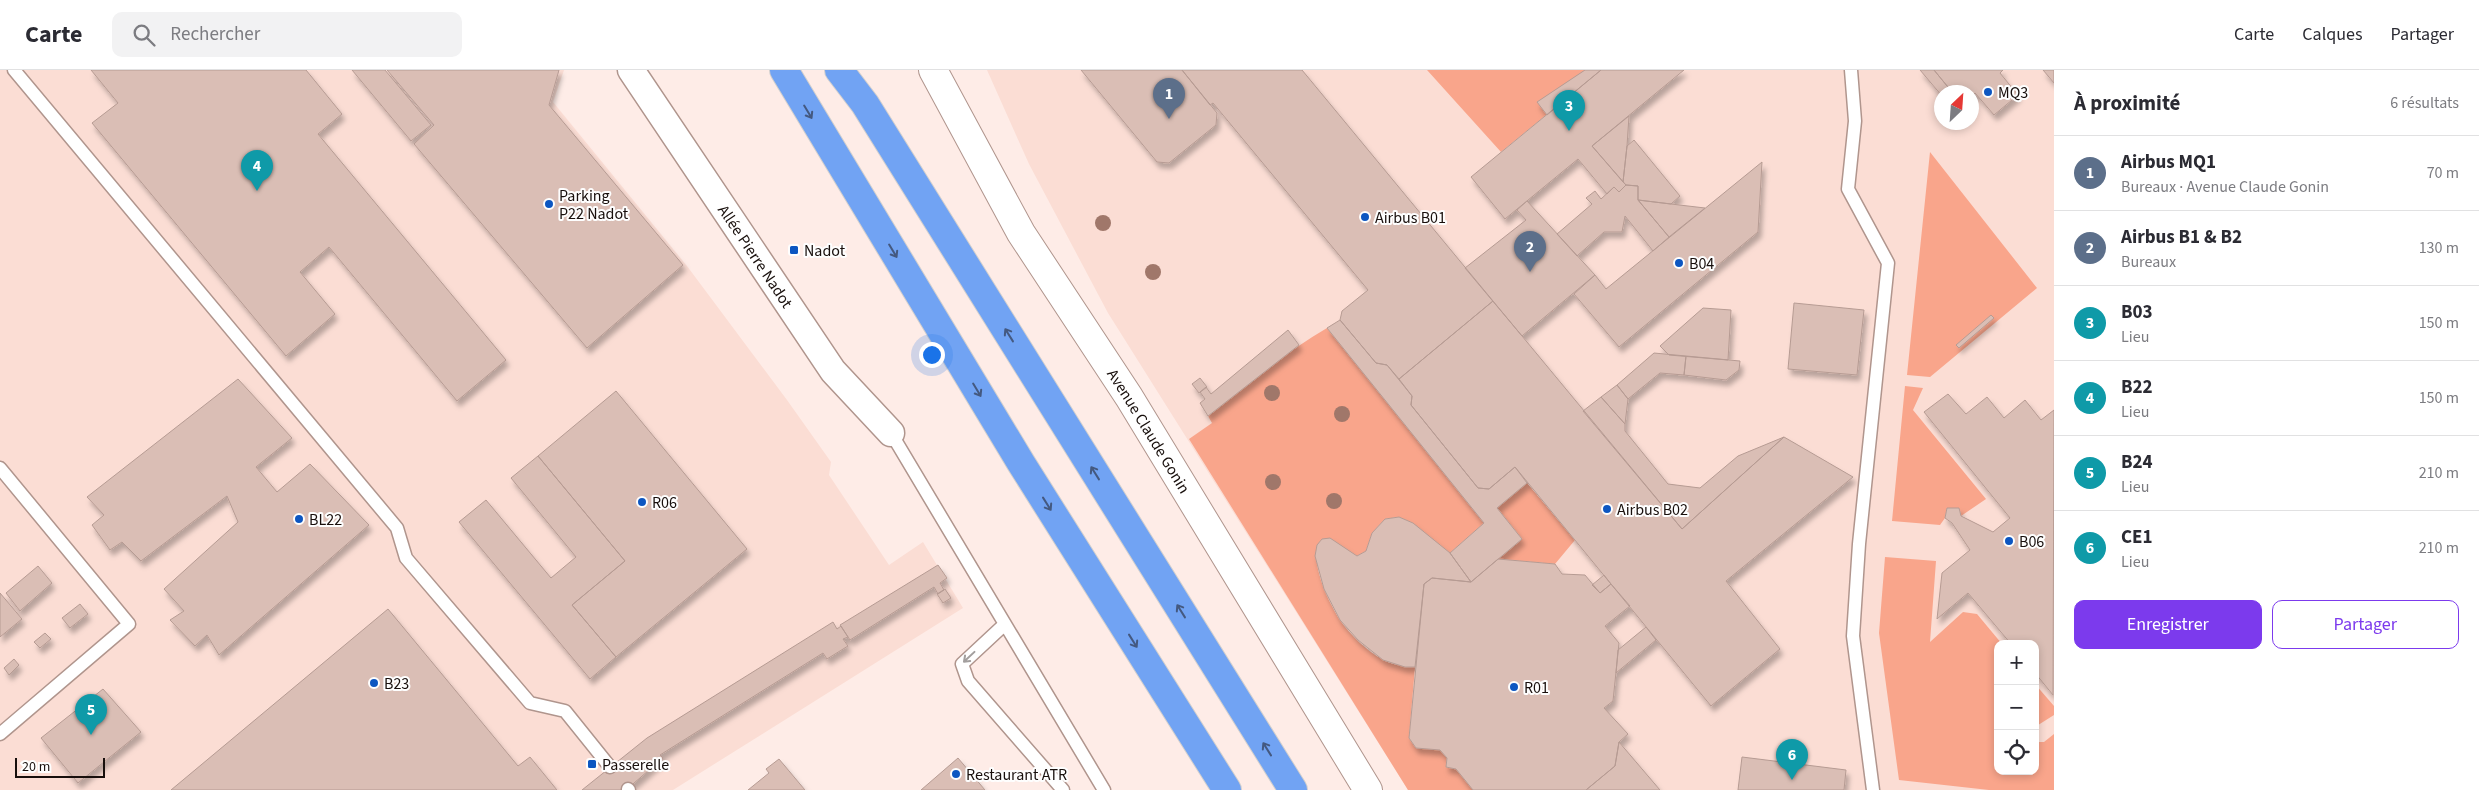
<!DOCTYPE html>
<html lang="fr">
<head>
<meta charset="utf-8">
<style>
	:root { --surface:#fff; --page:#f2f2f3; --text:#2b2b33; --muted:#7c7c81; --line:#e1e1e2; --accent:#7c3aed }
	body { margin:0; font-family:"Source Sans 3",sans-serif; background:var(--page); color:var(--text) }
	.controls { position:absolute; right:15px; bottom:15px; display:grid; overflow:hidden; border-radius:10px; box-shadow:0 2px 8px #0003 }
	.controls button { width:45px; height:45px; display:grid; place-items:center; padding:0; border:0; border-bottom:1px solid var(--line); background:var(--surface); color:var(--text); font:25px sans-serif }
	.compass { position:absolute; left:1934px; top:15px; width:45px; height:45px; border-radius:50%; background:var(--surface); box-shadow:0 2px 8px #0003; rotate:25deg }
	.scale { position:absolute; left:15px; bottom:12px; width:90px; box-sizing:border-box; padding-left:5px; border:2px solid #180f0c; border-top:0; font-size:14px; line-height:18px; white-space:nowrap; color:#180f0c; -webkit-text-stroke:4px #fefefe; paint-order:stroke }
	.you { position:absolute; left:931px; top:284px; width:18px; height:18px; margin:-12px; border:4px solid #fff; border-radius:50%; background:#1a73e8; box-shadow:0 0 0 8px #1a73e833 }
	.badge { display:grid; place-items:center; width:32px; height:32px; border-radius:50%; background:var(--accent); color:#fff; font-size:16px; font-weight:700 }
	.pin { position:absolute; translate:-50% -41px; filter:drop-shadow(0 1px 2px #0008) }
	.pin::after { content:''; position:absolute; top:26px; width:18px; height:15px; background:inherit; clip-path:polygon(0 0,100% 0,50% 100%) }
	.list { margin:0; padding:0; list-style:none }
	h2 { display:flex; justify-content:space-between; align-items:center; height:65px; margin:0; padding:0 20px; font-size:21px }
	h2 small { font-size:16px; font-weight:400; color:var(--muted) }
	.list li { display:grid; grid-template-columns:32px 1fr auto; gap:15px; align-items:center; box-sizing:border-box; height:75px; padding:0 20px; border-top:1px solid var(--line) }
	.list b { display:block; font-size:19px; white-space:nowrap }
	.list p { margin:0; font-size:16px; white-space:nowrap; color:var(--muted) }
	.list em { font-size:16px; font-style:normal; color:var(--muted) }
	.actions { display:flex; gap:10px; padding:15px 20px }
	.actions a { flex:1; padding:11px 0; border:1px solid var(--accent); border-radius:10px; text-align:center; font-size:18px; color:var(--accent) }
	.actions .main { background:var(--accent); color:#fff }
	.icon { flex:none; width:28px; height:28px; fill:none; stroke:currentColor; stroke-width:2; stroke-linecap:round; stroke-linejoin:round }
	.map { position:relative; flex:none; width:2054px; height:720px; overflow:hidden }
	header { display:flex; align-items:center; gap:30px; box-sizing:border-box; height:70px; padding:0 25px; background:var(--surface); border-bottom:1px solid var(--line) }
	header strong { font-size:24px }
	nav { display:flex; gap:28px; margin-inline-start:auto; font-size:18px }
	.search { width:350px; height:45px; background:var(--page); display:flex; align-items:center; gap:12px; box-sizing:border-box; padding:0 18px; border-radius:10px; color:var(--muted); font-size:19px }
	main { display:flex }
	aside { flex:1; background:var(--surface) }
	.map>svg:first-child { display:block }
</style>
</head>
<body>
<header>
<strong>Carte</strong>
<div class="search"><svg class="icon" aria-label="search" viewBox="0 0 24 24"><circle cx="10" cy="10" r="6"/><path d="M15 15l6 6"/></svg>Rechercher</div>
<nav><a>Carte</a><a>Calques</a><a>Partager</a></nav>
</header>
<main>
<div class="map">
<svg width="2054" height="720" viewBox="0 0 2054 720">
	<defs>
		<filter id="shadow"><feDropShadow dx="3" dy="5.5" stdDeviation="2.5" flood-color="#0004"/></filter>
	</defs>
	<rect width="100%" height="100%" fill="#feece7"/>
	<path fill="#fbddd4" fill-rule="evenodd" d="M0,0H564L553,32L687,196L787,330L831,392L829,405L889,495L923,472L963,538L673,720H0Z
		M987,0H2054V720H1408L1108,243L1029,94ZM1942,22H1972V52H1942ZM1998,574H2035V701H1998Z"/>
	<path fill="#f9a58b" d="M1427,0H1601L1501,82Z
		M1930,82L2037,218L1930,307L1907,305Z
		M1327,258L1484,453L1450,483L1399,447L1385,449L1372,463L1366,481L1357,486L1322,469C1306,486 1329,533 1340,550C1350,565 1367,581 1382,589C1391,595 1405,596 1415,597L1409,668L1416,678L1440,680L1447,688L1446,697L1456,699L1473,720H1408L1189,369L1212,353L1208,346C1246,315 1284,283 1327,258Z
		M1905,316L1923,318L1913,340L1986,429L1961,446L1959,438H1947L1945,448L1940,455L1892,451Z
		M1527,413L1575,470L1555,494L1498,489L1522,469L1497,438Z
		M1885,487L1936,491L1930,572L1963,542L1977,544L2002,574H1998V701H2035V672H2044L2054,664V720H1989L1899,710L1879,563Z
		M2035,614L2054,636V645L2035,657Z"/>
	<path fill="#dabeb5" stroke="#b69b93" filter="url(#shadow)" d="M91,0H306L342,44L318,64L506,290L457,331L329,177L300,202L335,244L286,286L92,53L118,33Z
		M352,0H385L431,55L411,71Z
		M387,0H559L549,35L683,195L587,278L414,74L434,55Z
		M1081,0H1182L1217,43L1216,55L1169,93L1157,92Z
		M1182,0H1302L1493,231L1399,309L1387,295L1376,293L1340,250L1342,241L1368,220L1213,33L1210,35Z
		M1585,0H1601L1547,45L1537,32Z
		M1601,0H1684L1592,76L1626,115L1619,122L1614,117L1607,124L1578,89L1505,149L1471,107Z
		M1920,0H1934L1952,22H1942V26Z
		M1934,0H2003L2000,3L2018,25L1994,45L1975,23L1972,26V22H1952Z
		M2043,0H2054V13Z
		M1629,46L1627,76L1623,112L1592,76Z
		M1634,70L1680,126L1671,134L1638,130V116L1626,115L1623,112L1627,76Z
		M1762,92L1758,162L1619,277L1574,224L1595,205L1606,219Z
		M1626,115L1638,116V130L1669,167L1653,181L1625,146L1622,162H1604L1577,186L1557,164L1592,134L1586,128L1595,121L1601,129L1614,117L1619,122Z
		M1638,130L1671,134L1705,138L1669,167Z
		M1527,131L1595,205L1522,266L1465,198L1526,150L1517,140Z
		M1493,231L1682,459L1784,367L1853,407L1726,511L1780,579L1711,636L1515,397L1489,419L1478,418L1411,335L1412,326L1399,309Z
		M1794,233L1864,240L1857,305L1788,299Z
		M1703,238L1731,240L1728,290L1669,285L1660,276Z
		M1991,245L1994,248L1959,278L1956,275Z
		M1340,250L1376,293L1387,295L1412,326L1411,335L1478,418L1489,419L1515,397L1527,413L1497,438L1522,469L1471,512L1450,483L1484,453L1327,258Z
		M1288,260L1299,275L1208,346L1200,333L1205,329L1200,322L1206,317L1211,324Z
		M1654,283L1686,286L1684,305L1660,303L1628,329L1617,315Z
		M1686,286L1740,291L1739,300L1726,310L1684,305Z
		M1200,308L1207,317L1199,323L1192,314Z
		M238,309L292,368L256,397L277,422L310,394L369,455L219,585L207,565L195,576L170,550L184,541L164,519L238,452L227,426L141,491L122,472L110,480L92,455L104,445L87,427Z
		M1617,315L1628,329L1625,354L1601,327Z
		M616,321L747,479L616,587L572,535L625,491L538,386Z
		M1948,324L1966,344L1987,327L2004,348L2025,330L2041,350L2054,340L2053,625L2035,603V574H2011L1968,523L1937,549L1942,503L1970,480L1952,453L1945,448L1947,438H1959L1961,446L1993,462L2010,448L1924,342Z
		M1601,327L1625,354V361L1668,414L1700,418L1738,386L1784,367L1682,459L1583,341Z
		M538,386L625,491L572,535L616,587L590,609L459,452L486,430L551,508L576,487L511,408Z
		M1399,447L1413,453L1450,483L1471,512L1432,508L1424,514L1415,597H1405L1383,590L1358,570L1340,550L1324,519L1315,486L1317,475L1322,469L1330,468L1357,486L1366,481L1372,463L1385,449Z
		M1498,489L1555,494L1562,504L1585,505L1600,523L1611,514L1630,536L1605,556L1619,573L1613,631L1604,638L1628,664L1619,672L1615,696L1586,720H1473L1456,699L1446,697L1447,688L1440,680L1416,678L1409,668L1424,514L1432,508L1471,512Z
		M938,495L947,508L940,513L944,520L938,524L934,517L850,570L840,555Z
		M38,496L52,513L20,541L6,523Z
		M1604,505L1611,514L1600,523L1592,515Z
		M945,519L951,528L943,533L937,524Z
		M0,523L22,549L0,567Z
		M80,534L88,544L70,558L62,548Z
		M388,539L518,696L530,687L557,720H171Z
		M833,552L837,559L841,556L848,567L843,569L848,576L827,589L823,583L660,685L663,688L626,720H582L647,668Z
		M1646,557L1656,570L1616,603L1618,580Z
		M45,563L51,569L40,578L34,572Z
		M14,589L19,595L9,605L4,598Z
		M103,619L141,662L78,713L41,668Z
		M1619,672L1660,720H1586L1615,696Z
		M1742,687L1846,700L1844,720H1738Z
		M958,688L985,720H921Z
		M779,689L805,720H748L769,703L766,699Z"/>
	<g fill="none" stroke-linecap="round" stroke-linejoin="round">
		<defs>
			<path id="service" d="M14,0L397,458L406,488L530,633L565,641L610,697
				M1851,0L1855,51L1848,119L1888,193L1859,474L1853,566L1873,720
				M891,363L1104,720
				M0,398L129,554L0,664
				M1005,554L962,594L968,611L1063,720
				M628,719L629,720"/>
			<g id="minor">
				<path id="s1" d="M631,0L833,301L891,363"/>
			</g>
			<g id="secondary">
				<path id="s2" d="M933,0L1021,163L1129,327L1368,720"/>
			</g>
			<path id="motorway" d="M784,0L1021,393L1227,720
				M839,0L865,34L1293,720"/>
		</defs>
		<use href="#service" stroke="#b0958d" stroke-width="15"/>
		<use href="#minor" stroke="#b0958d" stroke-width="29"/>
		<use href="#secondary" stroke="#b0958d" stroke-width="30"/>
		<use href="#motorway" stroke="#d1cfce" stroke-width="30"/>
		<use href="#service" stroke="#fff" stroke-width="12"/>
		<use href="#minor" stroke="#fff" stroke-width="26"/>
		<use href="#secondary" stroke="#fff" stroke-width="28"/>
		<use href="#motorway" stroke="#71a3f3" stroke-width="28"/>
	</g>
	<g fill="#a0776a">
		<circle cx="1103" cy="153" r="8"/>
		<circle cx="1153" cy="202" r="8"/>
		<circle cx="1272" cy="323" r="8"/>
		<circle cx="1342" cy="344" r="8"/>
		<circle cx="1273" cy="412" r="8"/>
		<circle cx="1334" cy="431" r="8"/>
	</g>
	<defs><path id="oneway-shaft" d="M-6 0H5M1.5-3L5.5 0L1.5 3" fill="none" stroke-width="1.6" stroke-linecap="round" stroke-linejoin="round" transform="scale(1.25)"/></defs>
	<g stroke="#445980">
		<use href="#oneway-shaft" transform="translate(808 42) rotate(59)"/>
		<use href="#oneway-shaft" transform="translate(893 181) rotate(59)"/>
		<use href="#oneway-shaft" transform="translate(1009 265) rotate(-122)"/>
		<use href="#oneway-shaft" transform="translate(977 320) rotate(59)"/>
		<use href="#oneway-shaft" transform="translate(1095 403) rotate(-122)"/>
		<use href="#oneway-shaft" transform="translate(1047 434) rotate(58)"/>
		<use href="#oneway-shaft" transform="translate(1181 541) rotate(-122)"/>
		<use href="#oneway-shaft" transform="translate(1133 571) rotate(58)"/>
		<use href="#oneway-shaft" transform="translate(1267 679) rotate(-122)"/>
	</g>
	<use stroke="#a39f9e" href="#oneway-shaft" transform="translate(969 587) rotate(137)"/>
	<g fill="#0c56c1" stroke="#fefefe" stroke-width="2">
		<circle cx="1988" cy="22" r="5"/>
		<circle cx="549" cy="134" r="5"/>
		<circle cx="1365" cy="147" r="5"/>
		<rect x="789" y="175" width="10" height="10" rx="2.5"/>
		<circle cx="1679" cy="193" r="5"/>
		<circle cx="642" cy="432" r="5"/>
		<circle cx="1607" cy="439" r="5"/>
		<circle cx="299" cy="449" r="5"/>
		<circle cx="2009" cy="471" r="5"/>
		<circle cx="374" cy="613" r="5"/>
		<circle cx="1514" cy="617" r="5"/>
		<rect x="587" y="689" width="10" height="10" rx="2.5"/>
		<circle cx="956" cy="704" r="5"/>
	</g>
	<g text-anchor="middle" stroke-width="4" stroke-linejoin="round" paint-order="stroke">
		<g font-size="16" fill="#180f0c" stroke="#fefefe" text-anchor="start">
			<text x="1998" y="28">MQ3</text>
			<text x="559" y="131">Parking<tspan x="559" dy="18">P22 Nadot</tspan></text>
			<text x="1375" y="153">Airbus B01</text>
			<text x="804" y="186">Nadot</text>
			<text x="1689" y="199">B04</text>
			<text x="652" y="438">R06</text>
			<text x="1617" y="445">Airbus B02</text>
			<text x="309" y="455">BL22</text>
			<text x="2019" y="477">B06</text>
			<text x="384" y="619">B23</text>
			<text x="1524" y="623">R01</text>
			<text x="602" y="700">Passerelle</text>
			<text x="966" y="710">Restaurant ATR</text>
		</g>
		<g font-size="16" fill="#180f0c" stroke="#fefefe">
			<text dy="6" stroke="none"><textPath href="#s1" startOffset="224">Allée Pierre Nadot</textPath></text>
			<text dy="6" stroke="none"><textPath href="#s2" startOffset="421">Avenue Claude Gonin</textPath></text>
		</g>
	</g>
</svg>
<div class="controls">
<button>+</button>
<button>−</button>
<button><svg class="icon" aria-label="locate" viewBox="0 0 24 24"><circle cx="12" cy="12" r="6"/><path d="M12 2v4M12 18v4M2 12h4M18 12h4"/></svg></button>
</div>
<svg class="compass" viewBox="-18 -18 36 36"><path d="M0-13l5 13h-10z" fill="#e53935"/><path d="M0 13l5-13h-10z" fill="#7c7c81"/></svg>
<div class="scale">20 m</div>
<div class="you"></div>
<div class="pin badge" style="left:1169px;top:49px;background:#5c6f8a">1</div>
<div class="pin badge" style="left:1530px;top:202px;background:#5c6f8a">2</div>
<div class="pin badge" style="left:1569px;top:61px;background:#0f9aa8">3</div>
<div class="pin badge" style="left:257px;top:121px;background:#0f9aa8">4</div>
<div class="pin badge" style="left:91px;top:665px;background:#0f9aa8">5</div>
<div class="pin badge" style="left:1792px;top:710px;background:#0f9aa8">6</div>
</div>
<aside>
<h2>À proximité<small>6 résultats</small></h2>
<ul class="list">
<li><span class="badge" style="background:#5c6f8a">1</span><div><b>Airbus MQ1</b><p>Bureaux · Avenue Claude Gonin</p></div><em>70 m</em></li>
<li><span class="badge" style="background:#5c6f8a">2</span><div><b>Airbus B1 &amp; B2</b><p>Bureaux</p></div><em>130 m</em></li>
<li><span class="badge" style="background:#0f9aa8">3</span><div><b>B03</b><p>Lieu</p></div><em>150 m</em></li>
<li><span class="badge" style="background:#0f9aa8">4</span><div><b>B22</b><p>Lieu</p></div><em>150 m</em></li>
<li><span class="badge" style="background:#0f9aa8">5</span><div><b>B24</b><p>Lieu</p></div><em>210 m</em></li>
<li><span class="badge" style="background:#0f9aa8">6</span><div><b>CE1</b><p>Lieu</p></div><em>210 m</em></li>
</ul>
<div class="actions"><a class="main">Enregistrer</a><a>Partager</a></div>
</aside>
</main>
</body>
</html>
